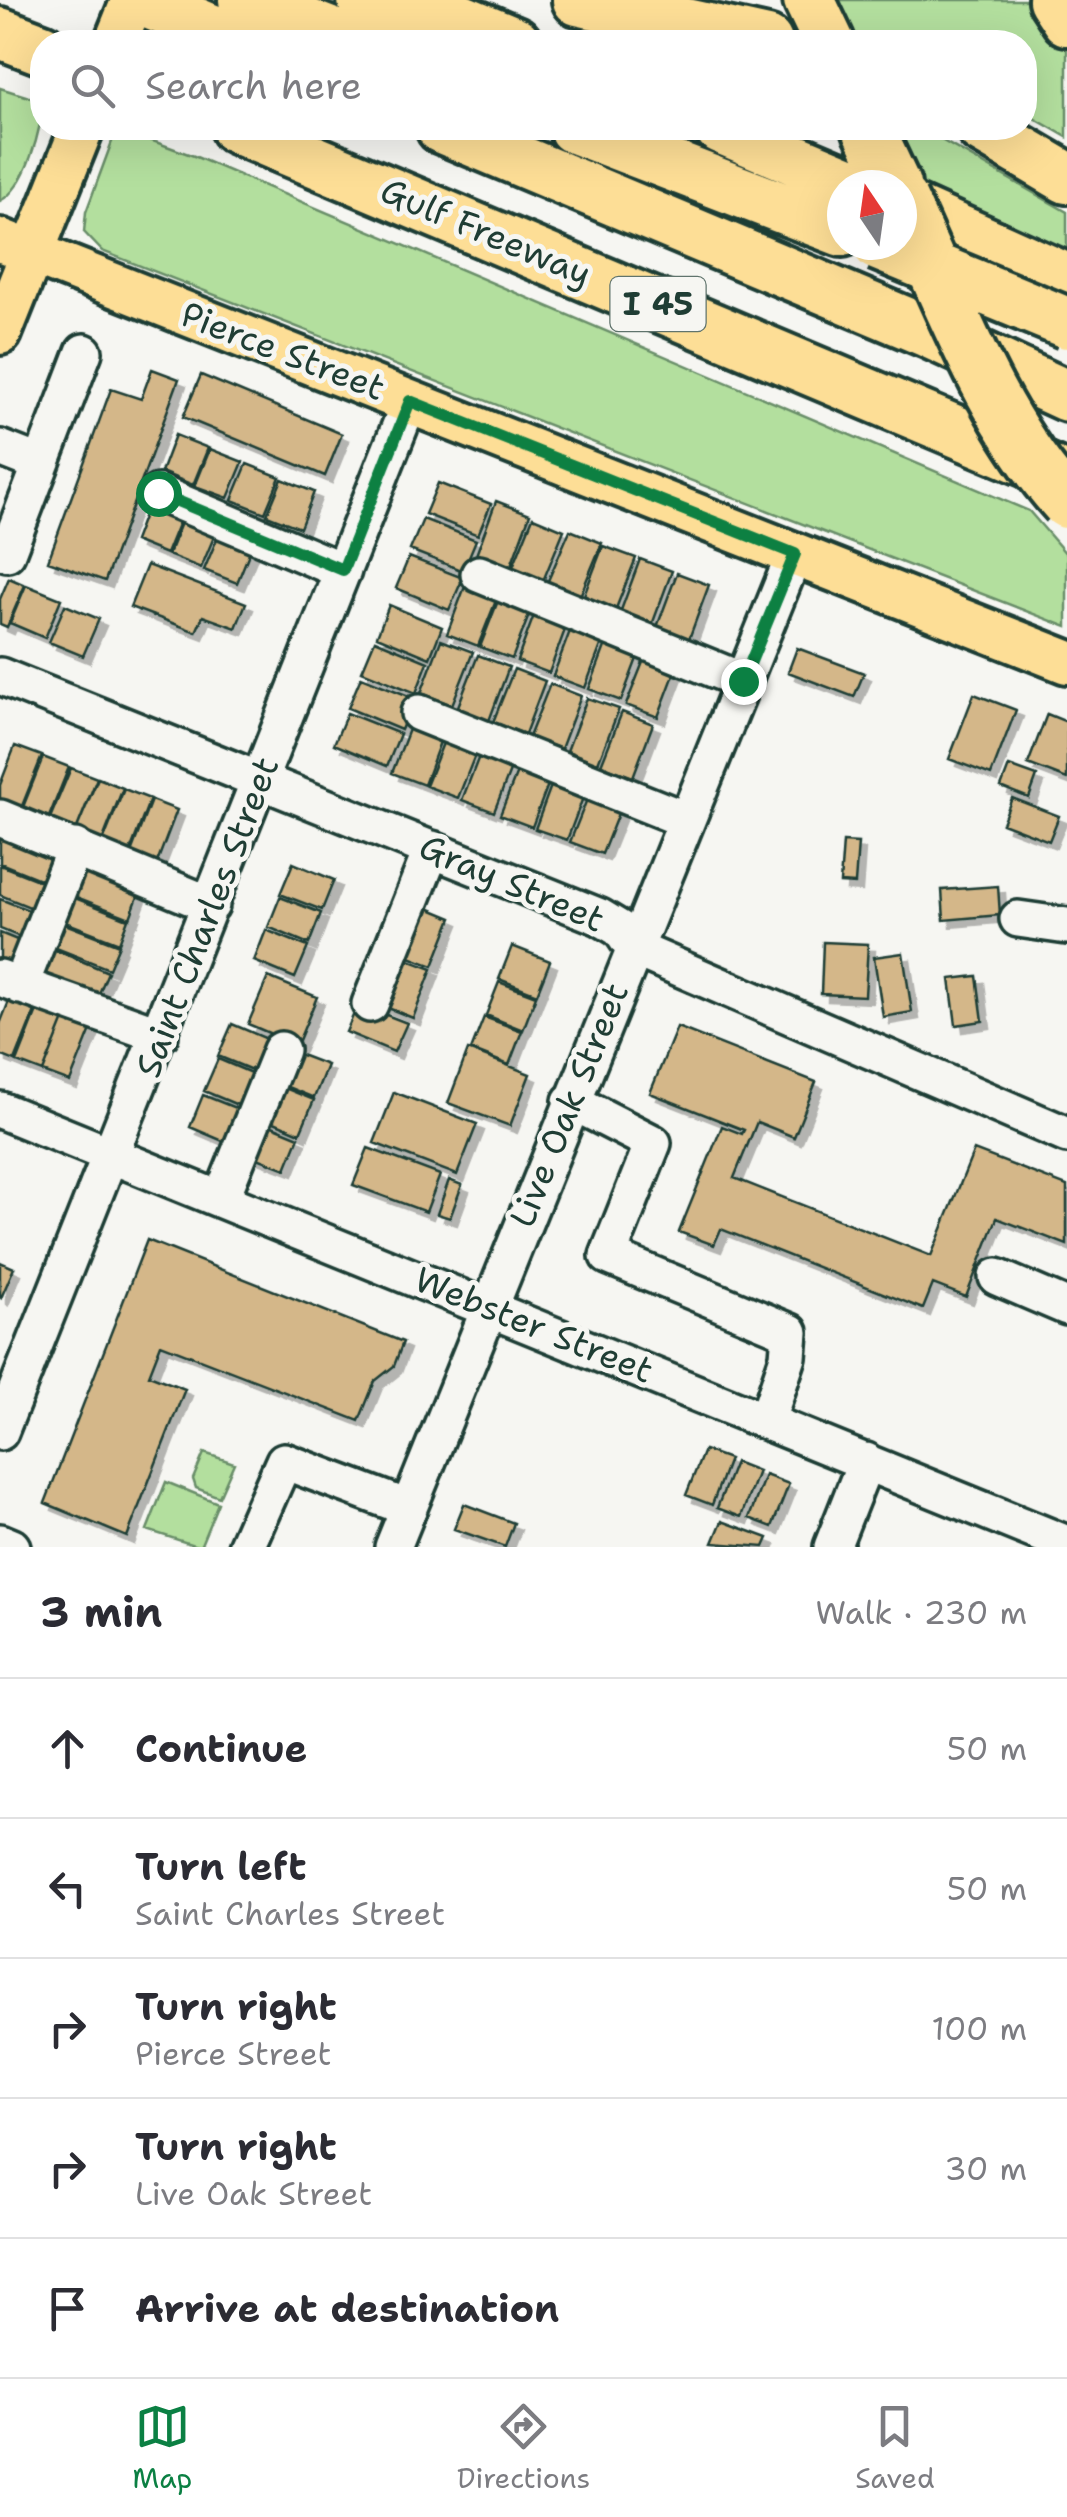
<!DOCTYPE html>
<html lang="en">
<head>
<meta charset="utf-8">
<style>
	:root { --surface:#fff; --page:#f7f7f7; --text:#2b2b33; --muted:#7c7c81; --line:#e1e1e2; --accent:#0b8043 }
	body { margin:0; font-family:"Shantell Sans",sans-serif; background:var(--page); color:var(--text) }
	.compass { position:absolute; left:827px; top:170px; width:90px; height:90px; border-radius:50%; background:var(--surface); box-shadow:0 10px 40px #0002; rotate:347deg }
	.stop { position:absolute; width:30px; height:30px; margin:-22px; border:8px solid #0b8043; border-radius:50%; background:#fff }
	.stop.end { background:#0b8043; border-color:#fff; box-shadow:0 2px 10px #0008 }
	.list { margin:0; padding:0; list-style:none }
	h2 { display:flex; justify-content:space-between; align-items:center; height:130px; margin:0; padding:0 40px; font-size:42px }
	h2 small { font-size:32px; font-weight:400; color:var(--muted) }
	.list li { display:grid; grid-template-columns:65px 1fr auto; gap:30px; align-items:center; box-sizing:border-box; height:140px; padding:0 40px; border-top:2px solid var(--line) }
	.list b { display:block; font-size:38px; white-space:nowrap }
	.list p { margin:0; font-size:32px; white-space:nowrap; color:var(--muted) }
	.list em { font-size:32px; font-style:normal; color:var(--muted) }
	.icon { flex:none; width:55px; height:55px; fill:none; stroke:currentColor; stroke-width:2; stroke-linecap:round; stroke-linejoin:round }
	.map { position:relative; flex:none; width:1067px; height:1547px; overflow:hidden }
	.search { position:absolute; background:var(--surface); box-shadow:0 10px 40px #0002; left:30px; right:30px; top:30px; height:110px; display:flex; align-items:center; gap:25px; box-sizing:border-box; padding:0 35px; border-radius:40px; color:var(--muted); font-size:38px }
	.sheet { height:830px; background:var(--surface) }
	nav { display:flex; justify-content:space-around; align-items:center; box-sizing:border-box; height:140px; border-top:2px solid var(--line); background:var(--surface); font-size:28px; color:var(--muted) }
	nav a { display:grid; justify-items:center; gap:5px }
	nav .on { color:var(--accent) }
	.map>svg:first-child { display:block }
</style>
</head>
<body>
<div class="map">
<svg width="1067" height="1547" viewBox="0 0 1067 1547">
	<defs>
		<filter id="shadow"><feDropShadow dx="7" dy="7" stdDeviation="0" flood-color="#0004"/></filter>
	</defs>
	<rect width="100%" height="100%" fill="#f6f6f2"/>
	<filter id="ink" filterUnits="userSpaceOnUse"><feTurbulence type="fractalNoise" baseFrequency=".01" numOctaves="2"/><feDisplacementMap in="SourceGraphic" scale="20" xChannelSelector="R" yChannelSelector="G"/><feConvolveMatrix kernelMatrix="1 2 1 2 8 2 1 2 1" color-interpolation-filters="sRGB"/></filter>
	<g filter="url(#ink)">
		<path fill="#b3df9e" stroke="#698e69" stroke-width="2.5" d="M830,0H1035L1067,49V137L1025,113L1024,42H867L845,35Z
			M0,88L42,101C42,129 26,188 0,201Z
			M117,128L194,156L1029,511L1067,555V627L102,251L84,232L86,212Z
			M887,128L922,129L1067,212V263L922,200Z
			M204,1453L234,1463L219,1497L196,1488L193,1479Z
			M166,1482L218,1503L200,1547L147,1530Z"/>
		<path fill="#d4b789" stroke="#1f3d34" stroke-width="2.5" filter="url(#shadow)" d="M152,369L179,379L105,581L48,561L111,389L141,399Z
			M201,375L342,434L325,476L183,417Z
			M175,435L208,448L193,485L161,472Z
			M210,449L243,462L228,498L195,486Z
			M247,464L280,477L265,513L232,500Z
			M282,479L314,492L300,528L267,515Z
			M438,483L491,504L478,535L425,514Z
			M496,501L530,514L510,568L476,555Z
			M148,504L181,517L166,554L134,541Z
			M533,517L564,530L543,581L512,569Z
			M183,518L216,532L201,568L168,555Z
			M423,519L476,540L463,571L410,550Z
			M570,530L602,543L580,596L547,583Z
			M219,534L252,546L237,583L204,570Z
			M603,546L636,558L615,611L583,598Z
			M409,557L463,578L449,610L396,588Z
			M640,559L672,571L652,625L620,613Z
			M147,565L246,603L236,628L203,616L196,632L130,607Z
			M677,573L709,585L689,639L657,627Z
			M9,578L25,585L7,627L0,624V599Z
			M467,581L499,593L478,646L447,634Z
			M26,585L61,599L45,638L10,623Z
			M501,593L533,605L512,659L480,647Z
			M65,605L99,619L83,656L49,642Z
			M389,605L442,627L430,658L377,636Z
			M537,607L569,619L549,673L517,661Z
			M573,623L605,635L585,688L553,676Z
			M609,636L641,648L621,701L589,689Z
			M375,640L428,662L416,693L362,671Z
			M441,640L473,652L452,705L421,693Z
			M797,648L864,673L854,697L788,672Z
			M647,652L678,664L658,717L626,705Z
			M478,655L509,667L489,721L457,709Z
			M514,669L545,681L525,734L493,722Z
			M361,677L414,698L401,730L348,708Z
			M550,684L581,696L561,749L529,737Z
			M974,694L1016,710L991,775L949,759Z
			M587,698L619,709L598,763L567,751Z
			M622,712L653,724L633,777L601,765Z
			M347,713L400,734L387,766L334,744Z
			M1047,714L1067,722V779L1028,764Z
			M413,719L444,731L424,785L392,773Z
			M447,733L479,745L458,798L426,786Z
			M15,746L42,756L20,811L0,803V785Z
			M483,746L515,758L494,812L462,800Z
			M43,757L69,767L47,822L21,812Z
			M521,762L552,774L532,827L500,815Z
			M1009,766L1037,776L1029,798L1001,787Z
			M71,768L97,778L75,833L48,823Z
			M555,775L587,787L567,840L535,829Z
			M98,778L123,788L101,844L75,833Z
			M124,789L150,799L129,854L102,844Z
			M591,789L623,801L602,854L570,842Z
			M1012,798L1059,816L1049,841L1002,823Z
			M151,800L177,810L156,865L130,855Z
			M0,832L57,856L47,882L0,863Z
			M843,842L858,843L855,884L840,883Z
			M293,863L334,880L322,910L280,894Z
			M0,865L48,884L37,910L0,895Z
			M81,870L139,894L130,918L71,895Z
			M998,886L1000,915L944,920L942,890Z
			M70,896L128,919L119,943L60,920Z
			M280,897L321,913L309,944L268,927Z
			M0,899L36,913L25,939L0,929Z
			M423,906L452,918L433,966L404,955Z
			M60,922L119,945L109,969L51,946Z
			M266,930L308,947L295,978L254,961Z
			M0,933L22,942L11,968L0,963Z
			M823,942L868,944L865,996L821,994Z
			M512,946L550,961L537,994L499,979Z
			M50,948L108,972L98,996L40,973Z
			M903,953L912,1012L883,1017L874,957Z
			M403,958L432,969L413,1018L383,1006Z
			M977,976L983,1021L956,1025L950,979Z
			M268,977L317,997L297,1045L248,1024Z
			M499,982L536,996L523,1030L486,1015Z
			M11,996L37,1006L15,1061L0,1055V1024Z
			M358,1004L407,1023L394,1052L346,1032Z
			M39,1006L65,1017L43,1072L17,1062Z
			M65,1017L92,1027L70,1082L43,1072Z
			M484,1017L522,1031L509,1065L471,1050Z
			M232,1024L272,1041L259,1073L218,1056Z
			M677,1027L816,1082L794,1137L757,1122L734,1178L931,1256L974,1150L1067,1186V1245L997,1218L966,1297L933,1284L923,1309L721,1229L714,1245L679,1232L722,1126L742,1134L744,1130L650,1093Z
			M468,1050L530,1074L510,1126L448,1103Z
			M293,1052L327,1065L314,1098L280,1084Z
			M218,1059L258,1076L245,1108L204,1091Z
			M280,1086L314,1100L300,1133L267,1119Z
			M394,1092L477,1124L457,1175L374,1143Z
			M203,1095L243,1111L230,1144L190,1127Z
			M265,1123L299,1137L286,1169L252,1156Z
			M368,1148L440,1175L426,1212L353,1185Z
			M449,1180L462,1185L450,1218L437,1214Z
			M147,1240L403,1342L394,1366L375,1381L359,1421L161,1344L149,1375L185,1389L127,1537L45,1503Z
			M0,1262L14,1268L1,1298L0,1297Z
			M704,1450L729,1459L712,1505L686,1495Z
			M735,1462L758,1471L741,1517L717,1508Z
			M765,1475L789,1484L772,1527L749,1518Z
			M464,1504L514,1523L505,1547L454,1529Z
			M722,1521L768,1538L764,1547L713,1543Z"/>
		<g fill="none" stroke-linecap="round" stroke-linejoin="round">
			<defs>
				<path id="minor" d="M0,448L41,464
					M158,493L343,571
					M7,553L84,352
					M479,574L743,681
					M0,676L600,917L620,929L633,948L1067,1135
					M419,713L686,820
					M0,818L211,905
					M1018,919L1067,926
					M0,978L160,1035
					M20,986L75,847
					M370,1004L432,849
					M571,1101L653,1143L608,1256L790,1332L788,1357L767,1420
					M0,1110L1067,1544
					M221,1199L281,1050
					M997,1277L1067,1307
					M0,1432L410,401
					M0,1542L12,1547
					M246,1547L284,1461L408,1508
					M393,1547L795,553
					M832,1547L866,1461"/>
				<path id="major" d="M116,42L133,0
					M0,240L1067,662
					M0,333L82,128"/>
				<path id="highway" d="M141,0L241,42
					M244,0L354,42
					M363,0L440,34
					M413,0L515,42
					M578,0L767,42
					M809,0L829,42
					M1054,0L1067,20
					M0,33L42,49
					M236,128L1053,472
					M442,128L928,332L1067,396
					M574,128L842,231
					M720,128L856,185
					M868,128L895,185
					M982,128L1067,178
					M902,205L1067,279"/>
			</defs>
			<use href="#minor" stroke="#1f3d34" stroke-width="42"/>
			<use href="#major" stroke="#1f3d34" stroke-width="50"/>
			<use href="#highway" stroke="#1f3d34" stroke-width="58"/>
			<use href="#minor" stroke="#f6f6f2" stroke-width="35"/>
			<use href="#major" stroke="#fdde96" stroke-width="42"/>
			<use href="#highway" stroke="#fdde96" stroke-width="50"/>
			<defs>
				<path id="highway-bridge" d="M902,200C950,303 990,419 1067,503
					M878,245L1067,323"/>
			</defs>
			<use href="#highway-bridge" stroke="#1f3d34" stroke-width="58" stroke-linecap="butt"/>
			<use href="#highway-bridge" stroke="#fdde96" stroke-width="50"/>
		</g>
	</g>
	<g fill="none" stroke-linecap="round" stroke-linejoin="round" filter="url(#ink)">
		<path stroke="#0b8043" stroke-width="12" d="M158,493L343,570L410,401L795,554L743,681"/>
	</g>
	<g text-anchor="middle" stroke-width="10" stroke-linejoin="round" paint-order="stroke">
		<rect fill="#f6f6f2" stroke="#60746d" stroke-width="2.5" x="610.5" y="277" width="95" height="54" rx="8"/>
		<g font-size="32" font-weight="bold" fill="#1f3d34">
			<text x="658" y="315">I 45</text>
		</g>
		<g font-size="35" fill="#1f3d34" stroke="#f6f6f2">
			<text transform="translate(486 232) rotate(23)" y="12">Gulf Freeway</text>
			<text transform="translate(283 351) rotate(21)" y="12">Pierce Street</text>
			<text transform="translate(512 883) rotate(23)" y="12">Gray Street</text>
			<text transform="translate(207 917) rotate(-69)" y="12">Saint Charles Street</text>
			<text transform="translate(569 1105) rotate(-68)" y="12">Live Oak Street</text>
			<text transform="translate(534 1325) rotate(22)" y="12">Webster Street</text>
		</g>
	</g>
</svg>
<svg class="compass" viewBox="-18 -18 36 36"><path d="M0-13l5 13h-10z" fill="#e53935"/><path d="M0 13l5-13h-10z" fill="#7c7c81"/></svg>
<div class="stop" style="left:158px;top:493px"></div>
<div class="stop end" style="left:743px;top:681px"></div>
<div class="search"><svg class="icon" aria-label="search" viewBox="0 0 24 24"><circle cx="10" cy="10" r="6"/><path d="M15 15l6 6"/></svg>Search here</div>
</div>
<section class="sheet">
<h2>3 min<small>Walk · 230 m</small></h2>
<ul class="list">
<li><svg class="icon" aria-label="ahead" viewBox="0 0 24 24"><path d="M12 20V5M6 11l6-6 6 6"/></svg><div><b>Continue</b></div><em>50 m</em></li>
<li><svg class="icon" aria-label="left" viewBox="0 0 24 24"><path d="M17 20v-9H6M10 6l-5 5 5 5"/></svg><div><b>Turn left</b><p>Saint Charles Street</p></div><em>50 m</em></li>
<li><svg class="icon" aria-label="right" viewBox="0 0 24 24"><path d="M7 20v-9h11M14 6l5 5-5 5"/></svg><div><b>Turn right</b><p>Pierce Street</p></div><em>100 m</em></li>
<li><svg class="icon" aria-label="right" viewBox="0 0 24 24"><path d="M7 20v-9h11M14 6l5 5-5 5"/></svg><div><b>Turn right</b><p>Live Oak Street</p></div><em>30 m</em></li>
<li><svg class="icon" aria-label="arrive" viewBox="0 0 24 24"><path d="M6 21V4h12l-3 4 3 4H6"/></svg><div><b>Arrive at destination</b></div></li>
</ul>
</section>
<nav>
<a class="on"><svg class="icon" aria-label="map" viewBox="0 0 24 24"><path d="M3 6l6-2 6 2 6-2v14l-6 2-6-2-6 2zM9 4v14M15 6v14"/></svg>Map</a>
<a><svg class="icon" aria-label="directions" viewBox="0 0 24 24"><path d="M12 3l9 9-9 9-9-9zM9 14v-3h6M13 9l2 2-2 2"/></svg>Directions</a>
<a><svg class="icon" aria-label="saved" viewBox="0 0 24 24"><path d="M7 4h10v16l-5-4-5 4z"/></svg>Saved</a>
</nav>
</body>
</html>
